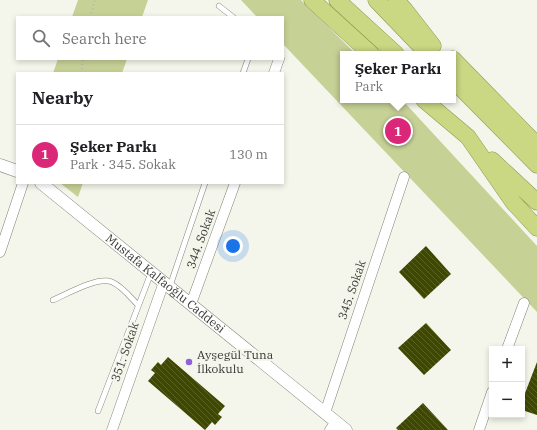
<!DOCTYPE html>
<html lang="en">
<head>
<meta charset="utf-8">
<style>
	:root { --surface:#fff; --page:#f2f2f2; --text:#202124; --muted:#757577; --line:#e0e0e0; --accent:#db2777 }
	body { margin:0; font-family:"IBM Plex Serif",serif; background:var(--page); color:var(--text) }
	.controls { position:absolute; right:12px; bottom:12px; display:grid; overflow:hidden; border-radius:0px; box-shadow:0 2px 6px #0003 }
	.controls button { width:36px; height:36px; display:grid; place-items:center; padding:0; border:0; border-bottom:1px solid var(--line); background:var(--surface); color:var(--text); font:20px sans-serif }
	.you { position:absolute; left:233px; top:246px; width:14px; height:14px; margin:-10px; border:3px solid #fff; border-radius:50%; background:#1a73e8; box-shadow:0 0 0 6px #1a73e833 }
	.badge { display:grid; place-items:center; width:26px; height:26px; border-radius:50%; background:var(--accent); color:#fff; font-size:13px; font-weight:700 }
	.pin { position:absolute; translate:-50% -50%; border:2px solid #fff; box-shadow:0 1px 4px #0006 }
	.popup { position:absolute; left:340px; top:51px; width:116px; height:52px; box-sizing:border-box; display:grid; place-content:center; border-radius:0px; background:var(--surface); filter:drop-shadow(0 1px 3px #0005); font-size:13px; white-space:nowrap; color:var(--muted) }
	.popup b { font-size:15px; color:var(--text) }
	.popup::after { content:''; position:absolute; left:50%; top:100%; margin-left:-8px; border:8px solid transparent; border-top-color:var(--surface) }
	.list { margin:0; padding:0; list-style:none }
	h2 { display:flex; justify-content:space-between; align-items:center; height:52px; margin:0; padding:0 16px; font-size:17px }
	h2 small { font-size:13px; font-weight:400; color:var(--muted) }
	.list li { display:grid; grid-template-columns:26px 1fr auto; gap:12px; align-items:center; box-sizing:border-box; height:60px; padding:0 16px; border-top:1px solid var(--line) }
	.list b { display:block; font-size:15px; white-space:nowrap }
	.list p { margin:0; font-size:13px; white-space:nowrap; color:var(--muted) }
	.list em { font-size:13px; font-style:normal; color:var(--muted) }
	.icon { flex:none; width:22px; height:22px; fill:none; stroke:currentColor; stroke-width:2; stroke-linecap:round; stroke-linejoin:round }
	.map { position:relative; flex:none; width:537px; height:430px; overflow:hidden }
	.search { position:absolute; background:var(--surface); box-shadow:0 2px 6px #0003; left:16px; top:16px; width:268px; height:44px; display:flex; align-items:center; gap:10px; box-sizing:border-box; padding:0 14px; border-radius:0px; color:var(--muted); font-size:15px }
	.panel { position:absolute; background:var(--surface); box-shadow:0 2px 6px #0003; left:16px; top:72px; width:268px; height:112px; border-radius:0px }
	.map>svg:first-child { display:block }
</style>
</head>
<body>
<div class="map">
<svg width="537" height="430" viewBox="0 0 537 430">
	<defs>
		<pattern id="building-back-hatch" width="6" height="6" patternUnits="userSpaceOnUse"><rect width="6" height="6" fill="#3f4800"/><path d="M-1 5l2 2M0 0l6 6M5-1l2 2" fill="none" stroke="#5a6127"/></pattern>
	</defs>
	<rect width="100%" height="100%" fill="#f4f6eb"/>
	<path fill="#c6d196" d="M78,0H148L142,17H72Z
		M241,0H301L356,54H343V100H402L404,102L537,246V312L283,44V17H257Z
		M58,59H127L122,73H53Z
		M60,183H83L78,197Z"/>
	<path fill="url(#building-back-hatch)" d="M426,246L451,274L424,299L399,272Z
		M426,323L451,350L424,375L398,348Z
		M168,357L225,406L218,414L222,417L215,425L212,422L205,430L148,381L155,373L151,370L158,362L161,365Z
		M537,362V415L522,410V401Z
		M423,403L448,430H398L396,428Z"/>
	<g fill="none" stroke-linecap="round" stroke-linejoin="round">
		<defs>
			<path id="service" d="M219,6L233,17
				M243,73L248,59
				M170,286L205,183
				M53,300C67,294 98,276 112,282C122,286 131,298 138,305
				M98,411L151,273"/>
			<path id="minor" d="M274,73L279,59
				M0,252L23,183
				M191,304L235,183
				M507,349L524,303
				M325,413L404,177
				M112,430L164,282
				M330,430L336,422
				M479,430L492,392"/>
			<g id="tertiary">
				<path d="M0,165L17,171"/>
				<path id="s1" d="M41,183L346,430"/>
			</g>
			<path id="trunk" d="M312,0L371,54
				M337,0L396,54
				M376,0L428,54
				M396,0L405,10L433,46
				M453,59L537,145
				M453,80L537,165
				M424,100L468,137L513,202L537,228
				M492,160L537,202"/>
		</defs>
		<use href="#service" stroke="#81847a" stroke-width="6"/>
		<use href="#minor" stroke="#81847a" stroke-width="11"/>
		<use href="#tertiary" stroke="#81847a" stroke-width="13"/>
		<use href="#trunk" stroke="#8e9a54" stroke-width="17"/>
		<path stroke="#b5b7ae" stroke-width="2" stroke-dasharray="1 3" stroke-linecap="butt" d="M90,17L95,0
			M81,73L83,59"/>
		<use href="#service" stroke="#fff" stroke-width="5"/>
		<use href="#minor" stroke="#fff" stroke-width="10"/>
		<use href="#tertiary" stroke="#fff" stroke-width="12"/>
		<use href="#trunk" stroke="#cad783" stroke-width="16"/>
	</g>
	<circle fill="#8d61dc" stroke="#f4f6eb" stroke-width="1.5" cx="189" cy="362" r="4"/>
	<g text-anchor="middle" stroke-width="4" stroke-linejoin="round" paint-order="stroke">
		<g font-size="12" fill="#393a36" stroke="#f4f6eb">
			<text transform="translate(201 239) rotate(-70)" y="4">344. Sokak</text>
			<text dy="4" stroke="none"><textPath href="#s1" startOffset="160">Mustafa Kalfaoğlu Caddesi</textPath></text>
			<text transform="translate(352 290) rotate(-71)" y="4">345. Sokak</text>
			<text transform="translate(125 352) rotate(-71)" y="4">351. Sokak</text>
		</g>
		<g font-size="12" fill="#393a36" stroke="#f4f6eb" text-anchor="start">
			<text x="197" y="359">Ayşegül Tuna<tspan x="197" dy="14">İlkokulu</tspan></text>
		</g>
	</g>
</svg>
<div class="controls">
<button>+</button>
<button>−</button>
</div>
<div class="you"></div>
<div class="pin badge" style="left:398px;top:131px">1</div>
<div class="popup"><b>Şeker Parkı</b>Park</div>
<div class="search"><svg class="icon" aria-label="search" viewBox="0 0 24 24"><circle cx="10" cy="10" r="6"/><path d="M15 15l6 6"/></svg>Search here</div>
<section class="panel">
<h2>Nearby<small></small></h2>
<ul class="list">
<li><span class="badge">1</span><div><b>Şeker Parkı</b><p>Park · 345. Sokak</p></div><em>130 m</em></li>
</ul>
</section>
</div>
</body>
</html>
